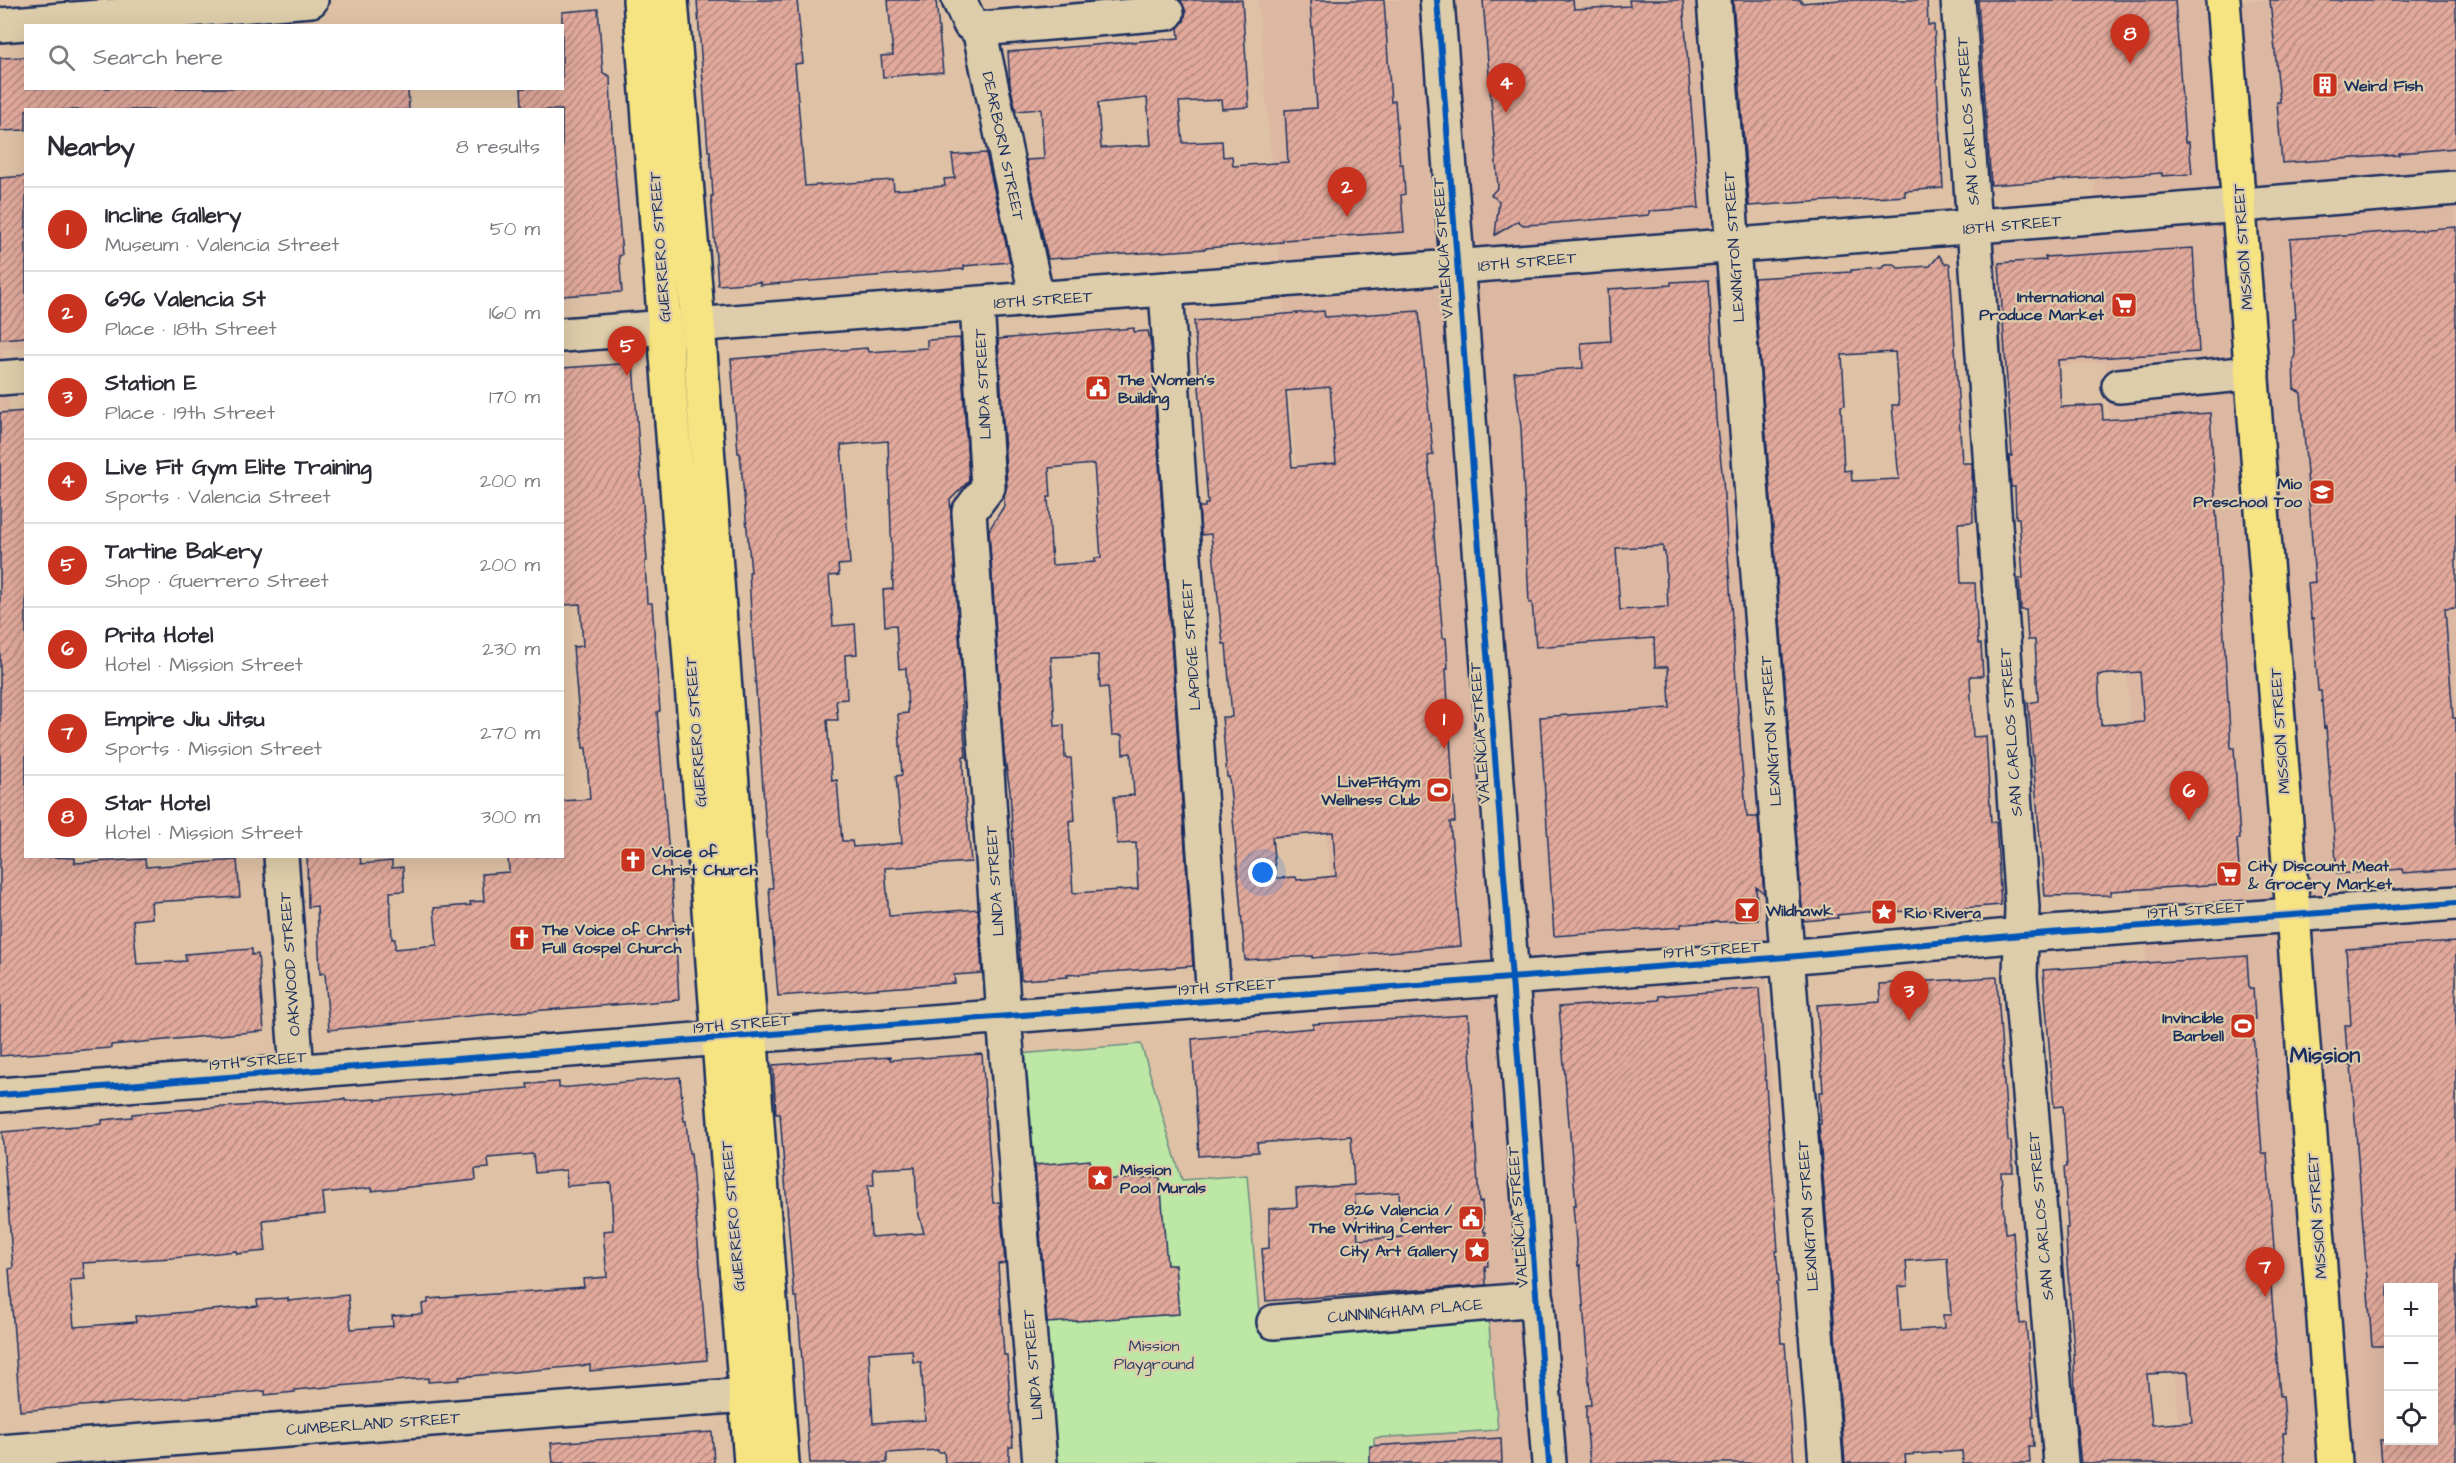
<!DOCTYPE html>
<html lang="en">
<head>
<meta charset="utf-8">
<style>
	:root { --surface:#fff; --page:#f7f7f7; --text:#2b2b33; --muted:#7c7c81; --line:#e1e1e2; --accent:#c8321e }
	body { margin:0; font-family:"Architects Daughter",sans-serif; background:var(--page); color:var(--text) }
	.controls { position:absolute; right:18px; bottom:18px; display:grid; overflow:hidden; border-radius:0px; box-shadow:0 6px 24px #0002 }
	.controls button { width:54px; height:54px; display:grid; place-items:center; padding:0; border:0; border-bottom:2px solid var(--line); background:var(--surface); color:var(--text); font:30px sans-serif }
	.you { position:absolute; left:1263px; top:873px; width:21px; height:21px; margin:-15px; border:4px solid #fff; border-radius:50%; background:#1a73e8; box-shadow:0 0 0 9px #1a73e833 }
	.badge { display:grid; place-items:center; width:39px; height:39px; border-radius:50%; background:var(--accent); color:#fff; font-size:20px; font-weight:700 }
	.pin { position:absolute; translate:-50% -50px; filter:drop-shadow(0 2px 3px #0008) }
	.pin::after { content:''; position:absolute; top:32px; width:21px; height:18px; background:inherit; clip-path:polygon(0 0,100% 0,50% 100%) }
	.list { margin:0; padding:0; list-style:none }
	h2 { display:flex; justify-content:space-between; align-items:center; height:78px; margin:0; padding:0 24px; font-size:26px }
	h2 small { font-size:20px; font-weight:400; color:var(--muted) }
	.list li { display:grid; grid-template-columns:39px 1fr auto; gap:18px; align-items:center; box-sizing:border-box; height:84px; padding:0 24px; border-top:2px solid var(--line) }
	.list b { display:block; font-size:22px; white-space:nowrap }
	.list p { margin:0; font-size:20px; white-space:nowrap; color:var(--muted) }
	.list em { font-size:20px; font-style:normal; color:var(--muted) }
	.icon { flex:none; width:33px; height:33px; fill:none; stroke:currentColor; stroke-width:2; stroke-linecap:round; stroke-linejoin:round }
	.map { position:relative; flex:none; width:2456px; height:1463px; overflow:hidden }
	.search { position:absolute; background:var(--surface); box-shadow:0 6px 24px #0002; left:24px; top:24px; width:540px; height:66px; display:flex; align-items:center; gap:15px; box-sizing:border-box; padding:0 21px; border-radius:0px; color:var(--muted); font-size:22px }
	.panel { position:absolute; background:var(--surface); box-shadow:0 6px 24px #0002; left:24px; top:108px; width:540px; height:750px; border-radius:0px }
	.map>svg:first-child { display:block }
</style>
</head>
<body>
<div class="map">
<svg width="2456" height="1463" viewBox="0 0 2456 1463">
	<defs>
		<pattern id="building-hatch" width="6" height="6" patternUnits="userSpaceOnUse" patternTransform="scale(1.5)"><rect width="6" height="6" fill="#e1a99b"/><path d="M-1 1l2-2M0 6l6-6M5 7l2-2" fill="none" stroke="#b68a82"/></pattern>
	</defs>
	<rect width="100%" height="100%" fill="#dfc2a6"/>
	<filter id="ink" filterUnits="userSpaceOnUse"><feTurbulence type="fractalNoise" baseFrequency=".0167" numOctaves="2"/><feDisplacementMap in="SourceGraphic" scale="12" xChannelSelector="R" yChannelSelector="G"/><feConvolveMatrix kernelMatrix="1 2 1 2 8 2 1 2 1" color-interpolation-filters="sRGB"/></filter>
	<g filter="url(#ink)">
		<path fill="#dcb7a2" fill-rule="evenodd" d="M1258,0H1714L1733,246L1772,1097L1687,1101L1715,1463H1378Z
			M2078,0H2456V1463H2181L2105,362L1998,371L1986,235L2098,226ZM2388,1288H2434V1440H2388Z
			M25,292V348L2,350L14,450L0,451V294Z"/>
		<path fill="#bce7a4" stroke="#6c8b81" stroke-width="1.5" d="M1141,1044L1182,1180L1247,1175L1261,1335L1488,1314L1498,1430L1374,1438L1375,1463H1053L1018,1054Z"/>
		<path fill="url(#building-hatch)" stroke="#1b2f5e" stroke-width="1.5" fill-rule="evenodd" d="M697,0H797L803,63L795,64L805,186L893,180L894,190L945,186L944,179L955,178L952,155L986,153L1010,262L964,266V269L760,285V282L718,285L711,196H713L710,151H708Z
			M888,0H936L943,72L883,77L881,56L893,55Z
			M1180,0H1242L1249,107L1222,109L1221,100L1179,102L1183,143L1222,141L1223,157L1232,156L1233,166L1288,162L1285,110L1317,108L1310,0H1384L1391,102L1395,101L1400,164H1403L1405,194L1401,195L1404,232L1283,240V242L1206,248V249L1048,259L1026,160L1044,159L1041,109L1016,111L1010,84L1008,52L1179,38L1178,28L1184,21L1186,12ZM1147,98L1151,145L1101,148L1098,103Z
			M1483,0H1573L1574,9L1630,6L1629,0H1683L1699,208L1649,211V215L1544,224L1523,225L1518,221L1495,235L1499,201L1491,195L1498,187Z
			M1733,0H1801V3L1839,0H1927L1928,25H1934L1943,188L1905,191V196L1749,206Z
			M1978,0H2175L2185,142H2189L2192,174L2162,176V173L1991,185Z
			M2270,0H2456V148L2399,153V155L2282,163L2277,102H2280Z
			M598,9L603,73L610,76L612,134L622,255L619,256L622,292L562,296V110H529L522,105L521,88H562V12Z
			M26,57V88H408L409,110H26V130L0,131V58Z
			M26,176V337L0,339V178Z
			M2456,227V608L2445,609L2453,718H2456V869L2403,873L2402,869L2337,874L2326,727L2324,728L2321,691H2318L2313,618L2311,619L2308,583L2315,582L2301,393L2294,389L2293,359L2295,356L2293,319H2296L2290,239Z
			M2193,248L2199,352L2058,360L2061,407L2102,405L2103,420L2210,413L2231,748H2234L2240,839H2237L2240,883L2111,891V895L2045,896L2028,703L2038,701L2035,640H2028L2026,610H2021L2019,579L2023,578L2019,518H2016L2015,487H2011L2009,456H2012L1999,263L2046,260L2045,257ZM2140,672L2144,722L2101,725L2098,675Z
			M1939,255L1945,264H1950L1962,463H1972L1973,522L1958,523L1961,583H1975L1978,644H1981L1983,676H1970L1973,737L1986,736L1991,822H1996L2001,905L1928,911L1867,912L1837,915L1838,918L1803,921L1754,278L1851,272V270L1882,268L1885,264H1894L1898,268L1930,266ZM1895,352L1899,405H1892L1899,479L1852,481L1851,470L1844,471L1841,406L1845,405L1842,355Z
			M1709,280L1716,419L1723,480L1741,757L1747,817H1758L1764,893L1756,887L1758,920L1681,924V927L1554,936L1540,717L1670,708L1668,667H1655L1654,638L1536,647L1532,603H1529L1521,428L1514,372L1583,368L1581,343L1611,341L1608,289L1671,285V282ZM1663,546V552H1665L1668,607L1620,610L1616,548Z
			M1324,311L1325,317L1419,311L1433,455L1428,456L1435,547L1443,638H1446L1448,669H1446L1455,822H1450L1461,946L1312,958V956L1245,960L1235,840L1229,777H1227L1222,717H1232L1226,644H1223L1211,534L1201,535L1199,507H1205V504H1208L1194,321ZM1330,387L1336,463L1292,467L1286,391ZM1333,832L1336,876L1297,880L1296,877L1276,878L1272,837Z
			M1134,328V332L1148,331L1151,345L1193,966L1067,975L1068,977L1021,980L1010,791L1004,752L989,530L1004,506V496L1007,486L998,339ZM1094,464L1101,558H1095V562L1052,565L1048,497H1051L1049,468ZM1098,655L1100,688L1108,687L1112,735H1122L1123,754L1131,753L1134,795L1114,797L1117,844L1136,843L1138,889L1073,893L1069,821L1075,820L1071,758H1065L1064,725L1055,726L1051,657Z
			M960,338L969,481L950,500L963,694H961L966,757H963V770L971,862L885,868L889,916L978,909L982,973L954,975L955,983L778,996L769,888H773L765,816L752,634L749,572H751L740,453H738L731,359L867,348L868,352L927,348V340ZM888,441L893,589L883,590L885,626L896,625L899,669L906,668L908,713L898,714L902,775L896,776L902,843L853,847L852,841H842L837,780L832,781L827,720H838L836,700L847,699L845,655L857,654L855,624L833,626L829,576L839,575L838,565L850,564L841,445Z
			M633,363L647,561H645L647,603H652L660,711L657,712L675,926L679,1000L479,1015L329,1030L325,973L320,974L317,906L308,907L307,856H360L361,864L392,861V868L403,867L404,891L390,892L392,939H395V949L437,945L434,908L471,905L470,902L484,901L482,874L509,872L508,856H562V801L590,799L586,748H583L580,717H579L573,647L583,646L580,604L564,605L562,588V368Z
			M26,411V856L75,858V863L145,859L146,867L237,860L240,897L151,902L152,918L133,920L137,964L186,961L185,954L252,949V955L258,954L264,1031L111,1045V1048L0,1056V413Z
			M2456,942V1463H2382L2380,1440H2433V1287H2388V1346H2372L2351,1065H2348L2345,1025H2351L2346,949Z
			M2247,956L2249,988H2253L2255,1019H2252L2262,1153H2267L2275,1262H2269L2280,1396H2283L2286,1433H2283L2285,1463H2081L2075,1410L2074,1350L2067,1262L2066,1228H2068L2064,1167H2067L2063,1106L2054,1107L2043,970ZM2188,1372L2192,1422L2152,1425L2147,1374Z
			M1997,977L2008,1141H2011L2013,1172H2001L2005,1233L2013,1232L2020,1324L2026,1323L2034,1416H2032L2034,1446H2029L2030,1463H1963L1962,1451L1905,1455L1906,1463H1845L1819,1124H1821L1819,1092H1823L1817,1005L1880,1001L1879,984ZM1947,1258L1951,1315H1943L1944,1328L1901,1331L1898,1287L1908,1286L1906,1261Z
			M1759,988L1778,1251H1776L1779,1282H1777L1781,1343H1785L1794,1463H1590L1586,1419V1405H1591L1588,1368L1580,1265L1578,1266L1573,1205H1576L1559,1007L1659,1000V996Z
			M1468,1015L1479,1202L1482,1201L1484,1232H1486L1488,1266H1485L1486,1285L1266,1301L1262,1249L1269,1248V1209L1297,1207L1296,1189L1354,1185L1351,1136L1257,1143L1258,1152L1199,1156L1192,1039L1313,1028V1024ZM1399,1192L1402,1237L1358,1240L1355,1195Z
			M982,1054L993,1203L1000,1202L1005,1263L998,1264L1004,1355H1007L1013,1447H1009V1463H945L944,1452H938V1450L887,1453V1463H810L797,1297H794L780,1114H776L773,1065L890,1057V1060ZM915,1167L917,1208L924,1233L871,1237L868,1185H874L873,1169ZM912,1350L913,1362H921L925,1420L873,1423L869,1353Z
			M680,1077L684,1121H686L689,1153H691L707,1360L590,1371V1365L459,1377V1380L428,1382V1378L295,1390V1392L265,1395V1391L20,1411L9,1269L13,1268L2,1132L102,1124V1120L132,1117V1114L163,1111L345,1099V1101L376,1099V1100L528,1088L527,1084L559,1082V1088ZM533,1154L535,1173L566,1170L567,1186L611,1183L613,1230L603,1231L607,1277L583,1279L584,1287L428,1299V1303L422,1304L423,1314L392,1316L393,1326L351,1329L348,1295L288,1301V1298L257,1300L258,1306L141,1316H135L136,1322L74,1327L70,1280L85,1279L83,1263L173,1258L236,1251L237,1254L266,1251L263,1220L325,1214L323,1193L372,1188V1191L476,1180L475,1169L489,1168L488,1158Z
			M1090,1160L1093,1180L1160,1177L1167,1265H1175L1179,1314L1047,1323L1035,1165Z
			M712,1432L714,1463H553L551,1443Z
			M1501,1438L1502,1463H1370V1446Z"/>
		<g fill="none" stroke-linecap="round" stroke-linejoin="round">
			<defs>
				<path id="minor" d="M959,0L970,24L979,29L1037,299
					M1437,0L1549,1463
					M1714,0L1826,1463
					M1958,0L2022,907L2020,976L2061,1463
					M0,25L311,0
					M979,29L1167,13
					M1166,290L1214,1000
					M977,304L988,487L969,512L1004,1017L1040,1463
					M562,335L1713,247L2456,188
					M0,378L26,376
					M2119,386L2252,373
					M281,856L297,1071
					M0,1095L772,1034L1787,957L2021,935L2456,903
					M1274,1322L1537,1299
					M0,1452L746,1395"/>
				<path id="major" d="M640,0L751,1463
					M671,0L698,324L782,1463
					M2223,0L2335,1463"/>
			</defs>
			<use href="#minor" stroke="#1b2f5e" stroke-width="38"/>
			<use href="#major" stroke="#1b2f5e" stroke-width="38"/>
			<use href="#minor" stroke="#decdaa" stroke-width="33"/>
			<use href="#major" stroke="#f6e381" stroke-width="33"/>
			<defs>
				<path id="cycleway" d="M1437,0L1549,1463
					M0,1095L772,1034L1787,957L2021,935L2456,903"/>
			</defs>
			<use href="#cycleway" stroke="#decdaa" stroke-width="10"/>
			<use href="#cycleway" stroke="#0057b8" stroke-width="6"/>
		</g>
	</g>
	<defs>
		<symbol id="building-square" viewBox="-11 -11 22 22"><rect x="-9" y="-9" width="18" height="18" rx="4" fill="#c8321e" stroke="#decdaa"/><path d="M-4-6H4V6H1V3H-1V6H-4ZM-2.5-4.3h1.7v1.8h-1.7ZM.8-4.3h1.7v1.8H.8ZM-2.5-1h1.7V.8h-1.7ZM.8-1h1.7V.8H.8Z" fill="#fff"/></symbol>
		<symbol id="supermarket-square" viewBox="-11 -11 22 22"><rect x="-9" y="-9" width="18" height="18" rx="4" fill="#c8321e" stroke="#decdaa"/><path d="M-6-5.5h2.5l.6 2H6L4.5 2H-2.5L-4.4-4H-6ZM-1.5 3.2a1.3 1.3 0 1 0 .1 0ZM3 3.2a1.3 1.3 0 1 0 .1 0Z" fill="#fff"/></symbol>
		<symbol id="civic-square" viewBox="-11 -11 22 22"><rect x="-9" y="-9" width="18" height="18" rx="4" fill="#c8321e" stroke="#decdaa"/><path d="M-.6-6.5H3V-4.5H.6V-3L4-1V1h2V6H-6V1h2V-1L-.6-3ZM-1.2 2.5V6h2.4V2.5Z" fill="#fff"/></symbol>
		<symbol id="school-square" viewBox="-11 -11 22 22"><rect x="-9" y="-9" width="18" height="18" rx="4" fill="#c8321e" stroke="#decdaa"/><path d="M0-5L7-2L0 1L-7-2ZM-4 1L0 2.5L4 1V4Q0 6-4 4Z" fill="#fff"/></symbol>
		<symbol id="stadium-square" viewBox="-11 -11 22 22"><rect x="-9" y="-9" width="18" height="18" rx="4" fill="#c8321e" stroke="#decdaa"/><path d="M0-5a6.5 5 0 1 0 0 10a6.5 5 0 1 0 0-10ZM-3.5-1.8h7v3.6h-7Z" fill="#fff"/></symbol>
		<symbol id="church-square" viewBox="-11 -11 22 22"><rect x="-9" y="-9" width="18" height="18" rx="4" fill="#c8321e" stroke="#decdaa"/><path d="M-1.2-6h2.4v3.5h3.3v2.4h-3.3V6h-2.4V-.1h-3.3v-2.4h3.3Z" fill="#fff"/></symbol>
		<symbol id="bar-square" viewBox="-11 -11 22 22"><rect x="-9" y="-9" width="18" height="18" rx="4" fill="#c8321e" stroke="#decdaa"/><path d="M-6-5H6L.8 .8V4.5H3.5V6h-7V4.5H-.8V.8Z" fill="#fff"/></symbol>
		<symbol id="sight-square" viewBox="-11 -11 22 22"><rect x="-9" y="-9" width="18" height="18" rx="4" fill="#c8321e" stroke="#decdaa"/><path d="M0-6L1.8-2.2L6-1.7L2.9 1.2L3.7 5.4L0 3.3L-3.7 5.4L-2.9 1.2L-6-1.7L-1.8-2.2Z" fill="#fff"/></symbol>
	</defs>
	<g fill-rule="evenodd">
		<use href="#building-square" x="2310" y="70" width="30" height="30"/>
		<use href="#supermarket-square" x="2109" y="290" width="30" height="30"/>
		<use href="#civic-square" x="1083" y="373" width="30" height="30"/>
		<use href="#school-square" x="2307" y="477" width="30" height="30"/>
		<use href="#stadium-square" x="1424" y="775" width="30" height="30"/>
		<use href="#church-square" x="618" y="845" width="30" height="30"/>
		<use href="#supermarket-square" x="2214" y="859" width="30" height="30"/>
		<use href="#bar-square" x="1732" y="895" width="30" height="30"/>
		<use href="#sight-square" x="1869" y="897" width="30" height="30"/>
		<use href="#church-square" x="507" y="923" width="30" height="30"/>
		<use href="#stadium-square" x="2228" y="1011" width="30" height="30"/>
		<use href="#sight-square" x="1085" y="1163" width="30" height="30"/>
		<use href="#civic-square" x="1456" y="1203" width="30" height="30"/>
		<use href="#sight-square" x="1462" y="1235" width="30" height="30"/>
	</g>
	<g text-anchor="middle" stroke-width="4.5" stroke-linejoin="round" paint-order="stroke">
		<g font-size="16" font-weight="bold" fill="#1b2f5e" stroke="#decdaa" text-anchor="start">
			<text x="2344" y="91">Weird Fish</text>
			<text x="2104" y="302" text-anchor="end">International<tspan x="2104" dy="18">Produce Market</tspan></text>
			<text x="1118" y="385">The Women's<tspan x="1118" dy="18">Building</tspan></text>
			<text x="2302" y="489" text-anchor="end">Mio<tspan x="2302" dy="18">Preschool Too</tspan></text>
			<text x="1420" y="787" text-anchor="end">LiveFitGym<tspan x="1420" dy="18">Wellness Club</tspan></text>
			<text x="652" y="857">Voice of<tspan x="652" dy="18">Christ Church</tspan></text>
			<text x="2248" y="871">City Discount Meat<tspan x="2248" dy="18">&amp; Grocery Market</tspan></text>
			<text x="1766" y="916">Wildhawk</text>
			<text x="1904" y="918">Rio Rivera</text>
			<text x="542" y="935">The Voice of Christ<tspan x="542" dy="18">Full Gospel Church</tspan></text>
			<text x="2224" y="1023" text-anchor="end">Invincible<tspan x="2224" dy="18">Barbell</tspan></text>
			<text x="1120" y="1175">Mission<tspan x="1120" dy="18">Pool Murals</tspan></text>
			<text x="1452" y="1215" text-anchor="end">826 Valencia /<tspan x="1452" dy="18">The Writing Center</tspan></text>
			<text x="1458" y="1256" text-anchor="end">City Art Gallery</text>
		</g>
		<g font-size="16" fill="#1b2f5e" stroke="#decdaa">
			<text transform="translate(1967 121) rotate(-94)" y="6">SAN CARLOS STREET</text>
			<text transform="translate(1004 146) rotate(78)" y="6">DEARBORN STREET</text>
			<text transform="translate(2012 224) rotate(-5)" y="6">18TH STREET</text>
			<text transform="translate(659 247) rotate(-94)" y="6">GUERRERO STREET</text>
			<text transform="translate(1733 247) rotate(-94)" y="6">LEXINGTON STREET</text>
			<text transform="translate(2242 247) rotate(-94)" y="6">MISSION STREET</text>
			<text transform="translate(1442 248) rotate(-94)" y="6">VALENCIA STREET</text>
			<text transform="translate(1527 261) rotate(-5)" y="6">18TH STREET</text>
			<text transform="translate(1043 299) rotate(-4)" y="6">18TH STREET</text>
			<text transform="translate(982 384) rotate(-93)" y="6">LINDA STREET</text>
			<text transform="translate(1190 645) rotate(-94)" y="6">LAPIDGE STREET</text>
			<text transform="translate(1770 731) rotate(-94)" y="6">LEXINGTON STREET</text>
			<text transform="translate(2279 731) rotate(-94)" y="6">MISSION STREET</text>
			<text transform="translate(695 732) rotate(-94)" y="6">GUERRERO STREET</text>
			<text transform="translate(2010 732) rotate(-94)" y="6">SAN CARLOS STREET</text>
			<text transform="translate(1479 733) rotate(-94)" y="6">VALENCIA STREET</text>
			<text transform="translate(994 881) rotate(-94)" y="6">LINDA STREET</text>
			<text transform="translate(2196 909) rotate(-4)" y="6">19TH STREET</text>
			<text transform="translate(1712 949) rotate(-4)" y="6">19TH STREET</text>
			<text transform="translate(289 964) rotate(-94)" y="6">OAKWOOD STREET</text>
			<text transform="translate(1227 986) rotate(-4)" y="6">19TH STREET</text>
			<text transform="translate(742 1023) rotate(-5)" y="6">19TH STREET</text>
			<text transform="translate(258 1060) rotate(-5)" y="6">19TH STREET</text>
			<text transform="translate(732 1216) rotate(-95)" y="6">GUERRERO STREET</text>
			<text transform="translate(1807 1216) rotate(-94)" y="6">LEXINGTON STREET</text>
			<text transform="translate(2040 1216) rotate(-95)" y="6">SAN CARLOS STREET</text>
			<text transform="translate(2316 1216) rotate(-94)" y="6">MISSION STREET</text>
			<text transform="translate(1517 1217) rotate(-94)" y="6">VALENCIA STREET</text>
			<text transform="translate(1405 1310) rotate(-5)" y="6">CUNNINGHAM PLACE</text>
			<text transform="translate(1032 1365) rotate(-95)" y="6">LINDA STREET</text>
			<text transform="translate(373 1423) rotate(-4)" y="6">CUMBERLAND STREET</text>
		</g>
		<g font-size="16" fill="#2b4165" stroke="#decdaa">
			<text x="1154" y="1351">Mission<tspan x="1154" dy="18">Playground</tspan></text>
		</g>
		<g font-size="22" font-weight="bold" fill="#1b2f5e" stroke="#decdaa">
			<text x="2325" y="1062">Mission</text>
		</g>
	</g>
</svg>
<div class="controls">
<button>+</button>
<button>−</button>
<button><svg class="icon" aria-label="locate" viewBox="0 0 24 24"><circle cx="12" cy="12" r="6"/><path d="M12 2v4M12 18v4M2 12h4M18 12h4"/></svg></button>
</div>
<div class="you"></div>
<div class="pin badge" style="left:1444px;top:749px">1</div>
<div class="pin badge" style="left:1347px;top:217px">2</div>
<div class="pin badge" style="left:1909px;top:1021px">3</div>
<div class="pin badge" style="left:1506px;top:113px">4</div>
<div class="pin badge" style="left:627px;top:376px">5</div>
<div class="pin badge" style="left:2189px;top:821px">6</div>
<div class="pin badge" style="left:2265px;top:1297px">7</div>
<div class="pin badge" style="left:2130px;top:64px">8</div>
<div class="search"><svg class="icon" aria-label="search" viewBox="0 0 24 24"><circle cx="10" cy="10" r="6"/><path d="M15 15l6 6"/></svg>Search here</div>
<section class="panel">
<h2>Nearby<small>8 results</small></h2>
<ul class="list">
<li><span class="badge">1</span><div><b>Incline Gallery</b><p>Museum · Valencia Street</p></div><em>50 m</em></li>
<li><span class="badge">2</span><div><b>696 Valencia St</b><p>Place · 18th Street</p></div><em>160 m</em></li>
<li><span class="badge">3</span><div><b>Station E</b><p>Place · 19th Street</p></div><em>170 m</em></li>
<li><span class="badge">4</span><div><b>Live Fit Gym Elite Training</b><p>Sports · Valencia Street</p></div><em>200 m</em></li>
<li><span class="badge">5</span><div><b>Tartine Bakery</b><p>Shop · Guerrero Street</p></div><em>200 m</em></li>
<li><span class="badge">6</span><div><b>Prita Hotel</b><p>Hotel · Mission Street</p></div><em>230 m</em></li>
<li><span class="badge">7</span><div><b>Empire Jiu Jitsu</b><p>Sports · Mission Street</p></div><em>270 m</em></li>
<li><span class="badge">8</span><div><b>Star Hotel</b><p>Hotel · Mission Street</p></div><em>300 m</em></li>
</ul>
</section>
</div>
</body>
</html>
